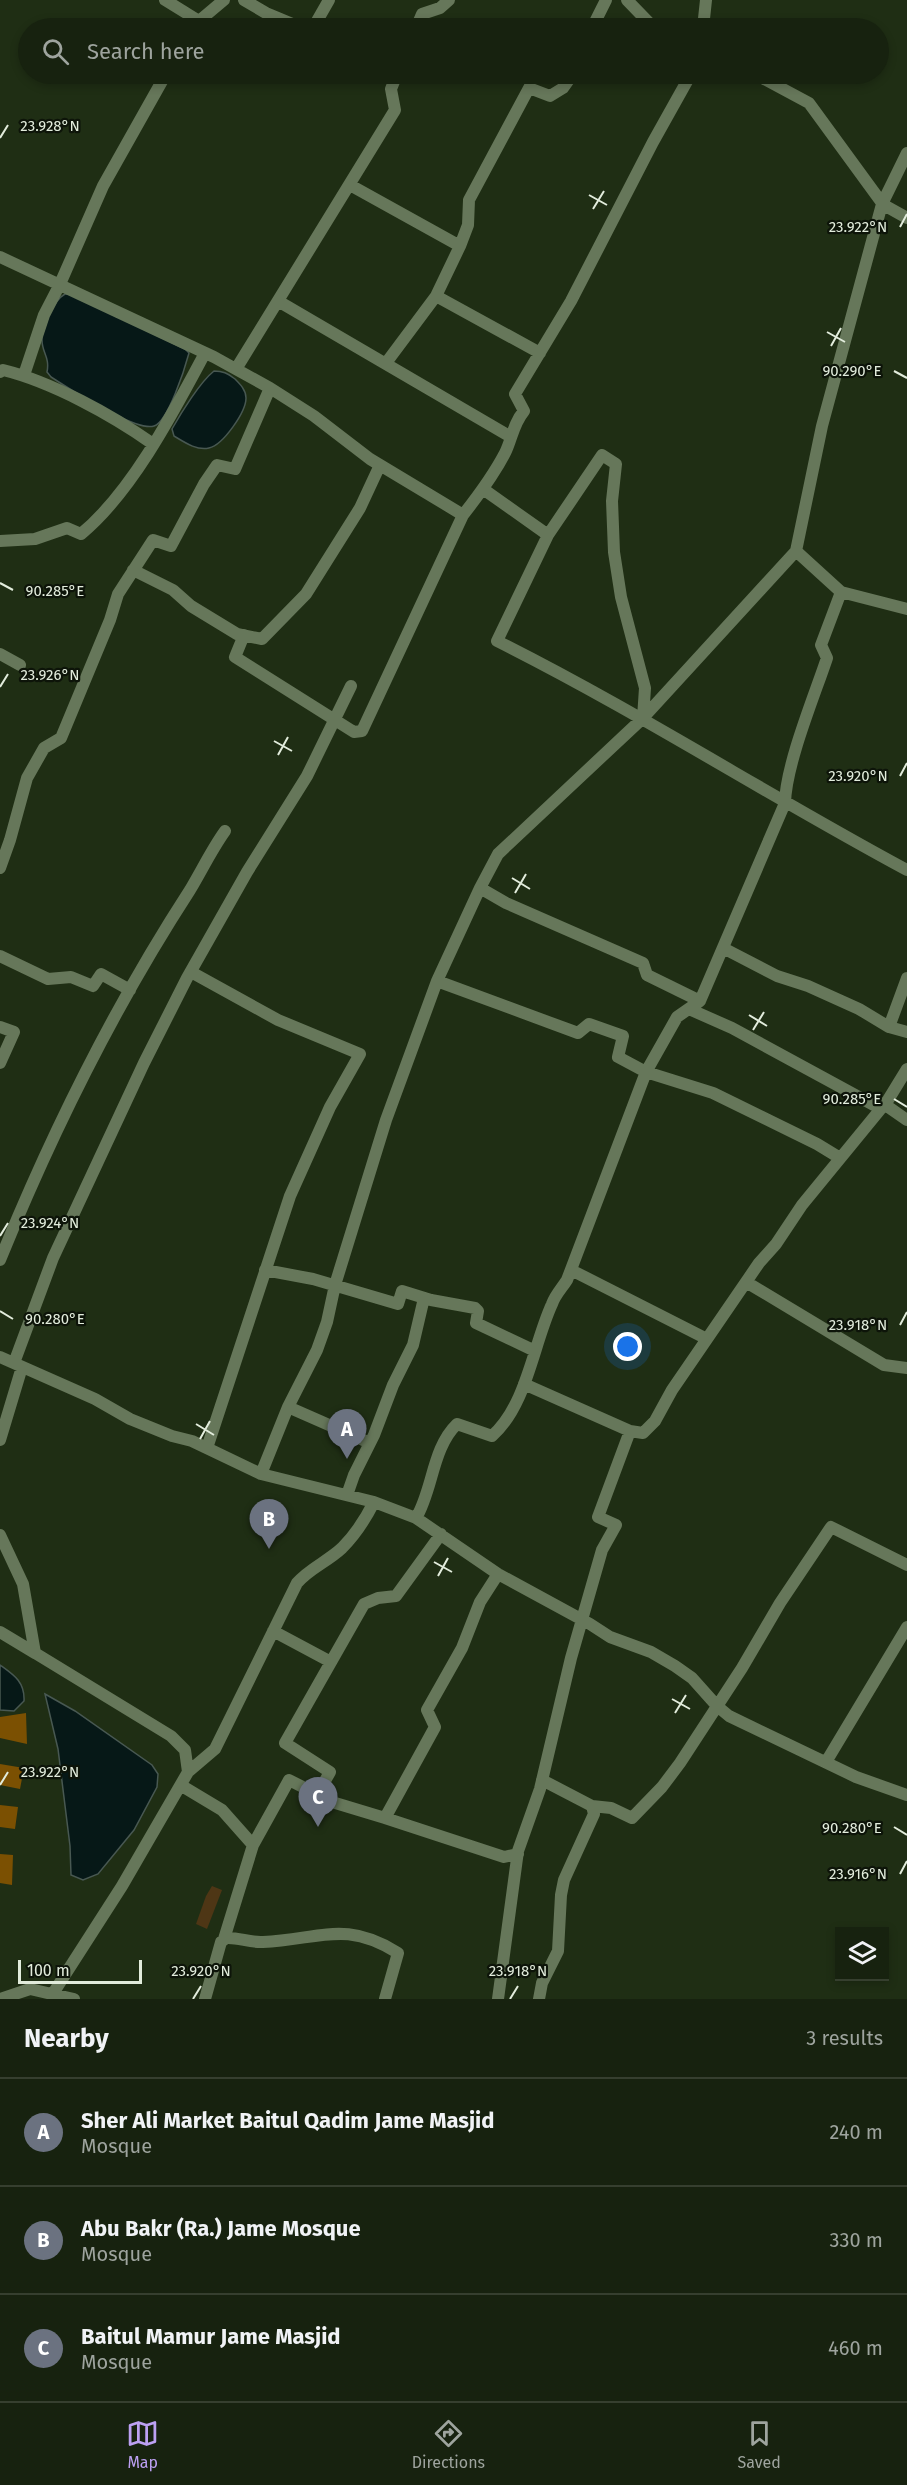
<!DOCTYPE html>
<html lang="en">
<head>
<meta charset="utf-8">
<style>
	:root { --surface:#17220f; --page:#242f1d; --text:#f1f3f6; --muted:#9ea49e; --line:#363f2f; --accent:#bca0f2 }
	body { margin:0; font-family:"Fira Sans",sans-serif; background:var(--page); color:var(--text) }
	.controls { position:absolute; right:18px; bottom:18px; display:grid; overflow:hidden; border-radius:0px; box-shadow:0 3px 9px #0003 }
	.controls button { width:54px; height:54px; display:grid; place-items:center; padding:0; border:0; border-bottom:2px solid var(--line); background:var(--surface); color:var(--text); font:30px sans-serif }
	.scale { position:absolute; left:18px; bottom:15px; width:124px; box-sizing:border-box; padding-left:6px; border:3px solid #e2ecdc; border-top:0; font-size:16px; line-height:21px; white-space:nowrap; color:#e2ecdc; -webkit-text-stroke:4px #0d1409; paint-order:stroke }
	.you { position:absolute; left:628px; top:1347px; width:21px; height:21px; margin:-15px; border:4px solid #fff; border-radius:50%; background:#1a73e8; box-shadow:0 0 0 9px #1a73e833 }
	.badge { display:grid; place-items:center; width:39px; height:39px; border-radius:50%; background:var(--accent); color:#fff; font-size:20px; font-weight:700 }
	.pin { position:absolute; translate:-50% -50px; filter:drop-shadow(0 2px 3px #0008) }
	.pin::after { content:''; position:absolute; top:32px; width:21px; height:18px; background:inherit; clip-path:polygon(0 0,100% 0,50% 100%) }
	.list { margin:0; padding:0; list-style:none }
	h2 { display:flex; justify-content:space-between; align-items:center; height:78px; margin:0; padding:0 24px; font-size:26px }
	h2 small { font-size:20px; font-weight:400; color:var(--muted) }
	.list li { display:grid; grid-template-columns:39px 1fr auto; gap:18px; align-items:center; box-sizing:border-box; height:108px; padding:0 24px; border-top:2px solid var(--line) }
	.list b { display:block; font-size:22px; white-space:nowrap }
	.list p { margin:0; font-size:20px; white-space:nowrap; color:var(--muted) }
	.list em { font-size:20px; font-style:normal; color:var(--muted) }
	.icon { flex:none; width:33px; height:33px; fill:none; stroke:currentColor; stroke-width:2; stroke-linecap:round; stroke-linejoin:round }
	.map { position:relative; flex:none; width:907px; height:1999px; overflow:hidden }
	.search { position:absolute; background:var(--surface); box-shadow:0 3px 9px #0003; left:18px; right:18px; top:18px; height:66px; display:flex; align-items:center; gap:15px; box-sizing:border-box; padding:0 21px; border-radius:33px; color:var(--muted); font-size:22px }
	.sheet { height:402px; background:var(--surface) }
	nav { display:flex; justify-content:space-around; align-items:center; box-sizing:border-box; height:84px; border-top:2px solid var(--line); background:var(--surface); font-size:16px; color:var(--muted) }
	nav a { display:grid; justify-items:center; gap:3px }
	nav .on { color:var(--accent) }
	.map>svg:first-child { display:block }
</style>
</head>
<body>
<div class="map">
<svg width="907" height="1999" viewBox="0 0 907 1999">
	<rect width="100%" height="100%" fill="#1f2e14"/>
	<path fill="#4e3615" d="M212,1886L222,1890L207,1929L196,1924L206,1896Z"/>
	<path fill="#7b5002" d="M26,1713L27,1744L0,1738V1717Z
		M0,1764L24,1768L20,1789L0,1785Z
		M0,1805L18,1807L15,1829L0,1827Z
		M0,1854L13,1855L12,1885L0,1883Z"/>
	<path fill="#061817" stroke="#485852" stroke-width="1.5" d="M65,294H71L185,349L189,353C185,368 168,422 154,426C136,432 68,388 51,377L47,372C50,357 42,353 42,340C41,327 54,300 65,294Z
		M214,371C223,371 227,373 235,379C240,384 246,390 246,398C246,412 223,445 209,448C197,451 184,442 174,436L172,429C181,413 200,382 214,371Z
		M0,1665C14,1675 25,1682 24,1701L14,1711L0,1710Z
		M45,1694L75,1711L152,1765L158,1774L157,1787L134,1830L98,1874L83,1880L71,1875L70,1846L58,1749Z"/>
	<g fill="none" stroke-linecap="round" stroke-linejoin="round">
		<path stroke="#66775a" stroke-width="12" d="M165,0L199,21
			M244,0L266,13L302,28
			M627,0L654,28
			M195,28L199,21L224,0
			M313,28L329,0
			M416,28L422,14L440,8L449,0
			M596,28L595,22L606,0
			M703,28L706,0
			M755,74L809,103L882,203
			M350,185L460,246L436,296L540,353
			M882,204L907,218
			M460,246L468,225L469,200L529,88L550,96L563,88L573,74
			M0,257L214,357L270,388L314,416L370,459L463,515
			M278,301L511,437
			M386,363L436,296
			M236,369L395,110L391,89L397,74
			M0,372L3,370C52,382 112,415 153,444
			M24,375L44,315L60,284L103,186L166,74
			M483,489L548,535L602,455L616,464L612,501L614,552L621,597L645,688L643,718
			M548,535L497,641C637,711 769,796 907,870
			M0,541L35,539L67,528L81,534C132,492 174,411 205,353
			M133,570L173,590L191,606L237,634L262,639L306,594L360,508L380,465
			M841,592L907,609
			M244,635L235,657L354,732L362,731L463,515C478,496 493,476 505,453C512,439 513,424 524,411L515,394L571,301L653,142L691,74
			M0,654L20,665
			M0,868L10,840L27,778L44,748L61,738L110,620L118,594L153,540L171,546L204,484L217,465L235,469L270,388
			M723,948L777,976L808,986L859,1009L889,1027L907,1032
			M0,956L48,979L71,977L93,986L101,974L130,990
			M191,972L278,1020L360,1054L330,1107L290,1196L207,1448
			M437,981L480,888
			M700,1001L647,975L643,963L506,903L480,888L498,854L643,718L796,551
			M689,1009L732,1028L881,1109
			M0,1027L14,1032L0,1063
			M889,1027L907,978
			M884,1104L907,1120
			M0,1260C53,1130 114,1007 190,890C202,870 212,849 225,831
			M265,1270L313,1279L398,1304L402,1291L431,1300L475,1308L478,1311L476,1323L535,1351
			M571,1270L707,1339
			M746,1282L884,1365L907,1368
			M0,1357L95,1399L130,1419L172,1436L192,1441L261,1474L374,1502L416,1518L498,1574L590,1624L610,1637L651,1652L675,1666L692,1678L717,1706L729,1716L856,1777L907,1795
			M14,1363L53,1258L144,1063L187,978L247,872L307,776L351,686
			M524,1384L630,1431L643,1433L655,1421L672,1390L759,1263L776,1244L802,1205L888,1100L907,1069
			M288,1407L317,1350L327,1322L335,1285L386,1120L437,981L578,1033L589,1024L623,1036L618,1057L646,1072L713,1093L817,1144L840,1158
			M0,1440L22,1367
			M261,1474L288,1407L370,1443
			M347,1495L354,1475L374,1435L393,1385L413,1345L424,1298
			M416,1518C433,1490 432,1448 457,1424L492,1436C527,1405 533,1345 552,1304C555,1295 562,1288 567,1280L646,1072L677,1017L700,1001L785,803C786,764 814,697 827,658L821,645L841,592L796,551L822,426L882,204L907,153
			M0,1535L23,1584L35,1653L171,1736L185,1750L188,1772
			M273,1631L331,1662L364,1604L378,1598L396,1596L441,1534
			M0,1632L35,1653
			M826,1762L907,1627
			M182,1786L222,1810L253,1845L289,1780L332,1802L385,1818L435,1727L427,1710L462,1648L480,1602L498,1574
			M317,1795L330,1772L285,1743L331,1662
			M592,1806L611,1808L632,1818L662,1787L680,1763L742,1668L780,1603L831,1527L907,1565
			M385,1818L504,1857L518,1854
			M224,1939L253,1845
			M0,1999L30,1989L74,1999
			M53,1999L52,1995L122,1886L188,1772L215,1749L297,1583C310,1568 327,1562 342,1548C354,1536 366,1518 374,1502
			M205,1999L221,1942L226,1938C238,1937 250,1943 263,1942C318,1940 345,1919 398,1953L385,1999
			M498,1999L518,1851L540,1789L571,1658L602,1550L616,1525L598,1517L630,1431
			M539,1999L542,1983L558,1951L561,1895L564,1880L594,1814L592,1806L542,1780"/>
	</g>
	<path fill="none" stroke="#e2ecdc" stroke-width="2" d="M0,138L8,125M589,195L607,205M593,209L604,191M900,227L907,214M827,332L845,342M831,346L841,328M894,371L907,378M0,583L13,590M0,687L8,674M274,741L292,751M278,755L288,737M900,776L907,763M512,878L530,889M515,893L526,874M749,1015L767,1026M753,1030L764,1012M894,1099L907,1107M0,1236L8,1223M0,1311L13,1319M900,1325L907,1312M196,1424L214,1435M200,1439L210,1421M434,1562L452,1572M438,1576L448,1558M672,1699L690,1709M675,1713L686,1695M0,1785L8,1772M894,1827L907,1835M900,1874L907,1861M193,1999L201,1986M510,1999L518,1986"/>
	<g font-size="15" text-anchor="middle" fill="#e2ecdc" stroke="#0d1409" stroke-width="4.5" stroke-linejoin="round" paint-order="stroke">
		<text x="50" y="131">23.928°N</text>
		<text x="858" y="232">23.922°N</text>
		<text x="852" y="376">90.290°E</text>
		<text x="55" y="596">90.285°E</text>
		<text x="50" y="680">23.926°N</text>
		<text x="858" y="781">23.920°N</text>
		<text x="852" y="1104">90.285°E</text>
		<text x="50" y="1228">23.924°N</text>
		<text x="55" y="1324">90.280°E</text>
		<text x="858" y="1330">23.918°N</text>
		<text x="50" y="1777">23.922°N</text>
		<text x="852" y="1833">90.280°E</text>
		<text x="858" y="1879">23.916°N</text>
		<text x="201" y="1976">23.920°N</text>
		<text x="518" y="1976">23.918°N</text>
	</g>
</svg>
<div class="controls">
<button><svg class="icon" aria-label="layers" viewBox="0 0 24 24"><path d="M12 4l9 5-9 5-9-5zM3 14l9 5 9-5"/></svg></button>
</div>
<div class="scale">100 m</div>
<div class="you"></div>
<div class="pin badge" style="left:347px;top:1459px;background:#6b7280">A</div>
<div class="pin badge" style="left:269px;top:1549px;background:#6b7280">B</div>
<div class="pin badge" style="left:318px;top:1827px;background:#6b7280">C</div>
<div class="search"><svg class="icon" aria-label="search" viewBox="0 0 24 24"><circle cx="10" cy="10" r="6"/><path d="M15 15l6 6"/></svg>Search here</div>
</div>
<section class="sheet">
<h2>Nearby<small>3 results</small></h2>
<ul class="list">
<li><span class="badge" style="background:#6b7280">A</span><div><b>Sher Ali Market Baitul Qadim Jame Masjid</b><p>Mosque</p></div><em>240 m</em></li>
<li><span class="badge" style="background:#6b7280">B</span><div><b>Abu Bakr (Ra.) Jame Mosque</b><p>Mosque</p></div><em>330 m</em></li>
<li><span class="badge" style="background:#6b7280">C</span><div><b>Baitul Mamur Jame Masjid</b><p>Mosque</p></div><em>460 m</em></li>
</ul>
</section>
<nav>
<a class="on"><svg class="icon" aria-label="map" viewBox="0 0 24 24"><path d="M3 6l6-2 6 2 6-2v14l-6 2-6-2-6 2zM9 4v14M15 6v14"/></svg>Map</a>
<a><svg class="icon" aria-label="directions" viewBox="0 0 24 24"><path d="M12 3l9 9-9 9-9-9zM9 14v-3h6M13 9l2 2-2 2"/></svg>Directions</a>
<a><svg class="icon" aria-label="saved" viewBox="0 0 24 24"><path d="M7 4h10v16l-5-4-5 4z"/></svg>Saved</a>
</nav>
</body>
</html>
